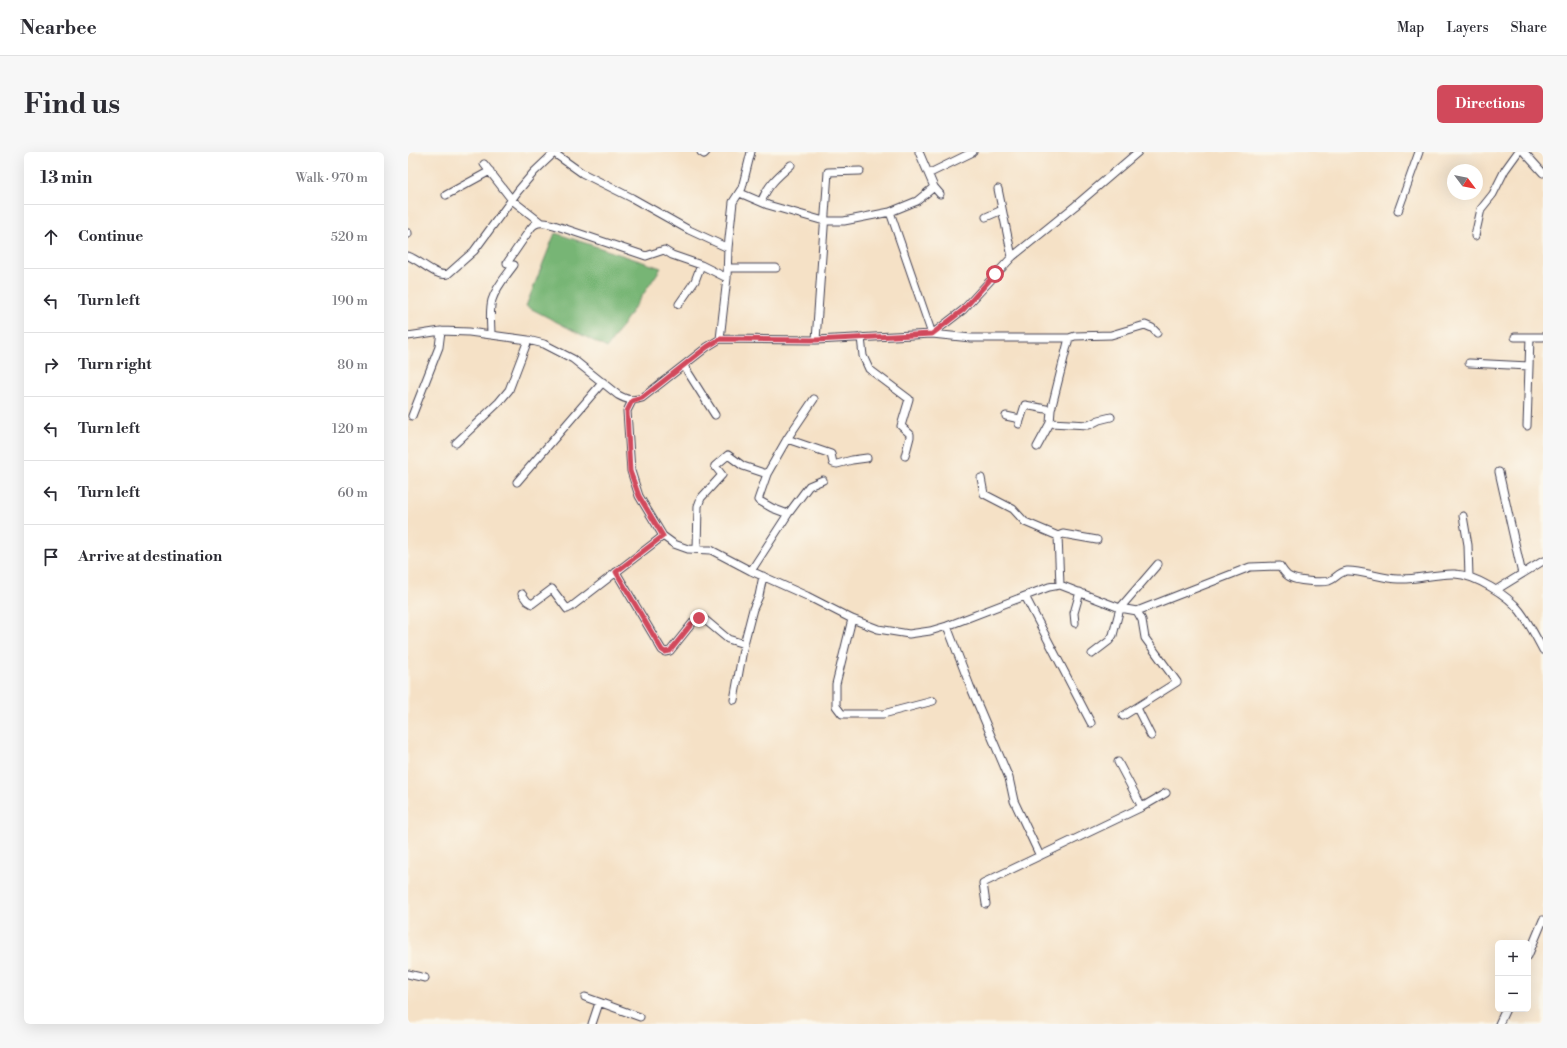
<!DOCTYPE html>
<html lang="en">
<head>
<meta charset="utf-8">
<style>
	:root { --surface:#fff; --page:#f7f7f7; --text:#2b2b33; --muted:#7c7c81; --line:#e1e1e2; --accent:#d1495b }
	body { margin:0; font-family:"Libre Bodoni",serif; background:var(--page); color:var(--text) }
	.controls { position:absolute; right:12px; bottom:12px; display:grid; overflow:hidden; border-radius:6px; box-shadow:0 4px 16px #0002 }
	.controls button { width:36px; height:36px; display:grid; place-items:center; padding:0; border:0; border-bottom:1px solid var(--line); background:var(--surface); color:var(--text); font:20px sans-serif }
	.compass { position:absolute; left:1039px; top:12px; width:36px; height:36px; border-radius:50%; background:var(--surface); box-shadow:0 4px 16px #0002; rotate:122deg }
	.stop { position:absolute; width:12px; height:12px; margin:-9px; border:3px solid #d1495b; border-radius:50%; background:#fff }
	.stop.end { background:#d1495b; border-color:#fff; box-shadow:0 1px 4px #0008 }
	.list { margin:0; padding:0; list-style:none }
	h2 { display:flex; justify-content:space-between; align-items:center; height:52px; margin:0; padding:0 16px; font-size:17px }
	h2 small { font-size:13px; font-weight:400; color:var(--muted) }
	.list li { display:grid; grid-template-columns:26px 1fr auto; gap:12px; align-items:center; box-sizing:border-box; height:64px; padding:0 16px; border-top:1px solid var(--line) }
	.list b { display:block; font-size:15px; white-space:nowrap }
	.list em { font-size:13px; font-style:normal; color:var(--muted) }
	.icon { flex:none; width:22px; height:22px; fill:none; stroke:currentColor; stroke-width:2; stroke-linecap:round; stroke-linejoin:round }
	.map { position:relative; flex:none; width:1135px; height:872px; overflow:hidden; border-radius:6px }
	header { display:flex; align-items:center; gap:24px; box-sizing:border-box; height:56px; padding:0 20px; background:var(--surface); border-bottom:1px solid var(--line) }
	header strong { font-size:19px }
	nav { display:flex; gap:22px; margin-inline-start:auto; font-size:14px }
	.intro { display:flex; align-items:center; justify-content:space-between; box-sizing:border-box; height:96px; padding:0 24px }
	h1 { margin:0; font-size:28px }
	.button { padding:10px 18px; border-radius:6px; background:var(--accent); color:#fff; font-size:14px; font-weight:700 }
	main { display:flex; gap:24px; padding:0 24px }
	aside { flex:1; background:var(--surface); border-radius:6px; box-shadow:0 4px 16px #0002 }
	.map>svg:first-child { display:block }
</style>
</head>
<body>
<header>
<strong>Nearbee</strong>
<nav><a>Map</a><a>Layers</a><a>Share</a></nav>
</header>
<div class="intro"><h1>Find us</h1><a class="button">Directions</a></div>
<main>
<aside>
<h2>13 min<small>Walk · 970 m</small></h2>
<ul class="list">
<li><svg class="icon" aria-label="ahead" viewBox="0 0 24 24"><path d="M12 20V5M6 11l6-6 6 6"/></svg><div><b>Continue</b></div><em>520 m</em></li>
<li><svg class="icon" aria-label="left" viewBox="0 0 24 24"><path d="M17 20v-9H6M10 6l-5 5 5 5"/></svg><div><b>Turn left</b></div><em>190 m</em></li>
<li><svg class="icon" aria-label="right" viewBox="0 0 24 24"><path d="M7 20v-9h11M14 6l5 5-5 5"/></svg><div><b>Turn right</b></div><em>80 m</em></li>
<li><svg class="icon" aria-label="left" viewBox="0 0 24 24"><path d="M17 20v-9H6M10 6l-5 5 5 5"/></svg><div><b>Turn left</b></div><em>120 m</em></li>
<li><svg class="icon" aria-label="left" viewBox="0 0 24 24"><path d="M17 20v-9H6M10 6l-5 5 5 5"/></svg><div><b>Turn left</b></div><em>60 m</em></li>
<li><svg class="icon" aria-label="arrive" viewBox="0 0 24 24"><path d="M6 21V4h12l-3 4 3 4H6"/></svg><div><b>Arrive at destination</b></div></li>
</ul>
</aside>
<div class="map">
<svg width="1135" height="872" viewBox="0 0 1135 872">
	<rect width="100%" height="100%" fill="#fbf7ec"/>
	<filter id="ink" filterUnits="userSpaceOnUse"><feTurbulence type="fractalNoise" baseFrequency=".025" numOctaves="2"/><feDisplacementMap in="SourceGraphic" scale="8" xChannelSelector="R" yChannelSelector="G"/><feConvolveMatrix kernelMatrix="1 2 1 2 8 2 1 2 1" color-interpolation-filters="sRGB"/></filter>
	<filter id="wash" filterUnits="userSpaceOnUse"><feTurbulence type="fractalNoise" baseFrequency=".012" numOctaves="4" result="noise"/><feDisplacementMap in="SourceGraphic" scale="16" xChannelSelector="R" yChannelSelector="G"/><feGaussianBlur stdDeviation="0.9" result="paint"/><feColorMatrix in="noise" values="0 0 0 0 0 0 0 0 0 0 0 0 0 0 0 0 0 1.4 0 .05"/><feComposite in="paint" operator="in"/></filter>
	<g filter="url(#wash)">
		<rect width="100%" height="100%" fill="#f5e1c6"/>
		<path fill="#77b575" stroke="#4c6c58" d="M147,81L253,116L199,196L118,154Z"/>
	</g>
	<g filter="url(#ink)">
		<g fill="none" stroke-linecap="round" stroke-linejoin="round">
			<defs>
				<path id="minor" d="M293,0L296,2L298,0
					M511,0L526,35L532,42
					M1116,0L1135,21
					M146,1L174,21L224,46L281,78L320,96
					M76,12L104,48L132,70
					M522,21L565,0
					M590,37L604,105
					M332,41L360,53L416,69H436L482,60L509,49L526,35
					M38,43L82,19
					M353,50C360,33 369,25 383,13
					M990,59L1011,0
					M482,60L524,182L563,186H661L667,184L703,183L737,173L744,176L749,181
					M578,65L594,58
					M0,81V82
					M1067,84L1073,57L1085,42L1097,18L1110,0
					M0,104C12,108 29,126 40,122L66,99L110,39L126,20L147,0
					M319,116H368
					M271,152L287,129L293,113
					M83,183C83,172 81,159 84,148C88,135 98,124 106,113L99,111L123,76C129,68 138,71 146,73L238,104L256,98L264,103L293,113L319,126
					M0,184L33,179L61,180L120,188L136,192L165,207L210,243C219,248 224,249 234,246L299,195L312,187L408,188L524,182L555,158L604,105L667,54L730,0
					M453,185L455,204L461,217L501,247L493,274L502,282V285L497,304
					M1107,185H1135
					M312,187L319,126L320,96L325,50L334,36L343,0
					M408,188L420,20L452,19
					M1061,211L1121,214
					M276,214L307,263
					M4,264L31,195L33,179
					M598,264L612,267
					M642,271L681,273L691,268L703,265
					M611,272L617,253L643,258
					M1119,274L1122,185
					M379,287L423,302L425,311L429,312L444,308L459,306
					M48,291L91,250L101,238L120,188
					M629,295L642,271L643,258L661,186
					M1091,320L1114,422
					M573,326L576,342L605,357L617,370L650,384L655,382L689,388
					M109,330L195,230
					M380,362L364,356L350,348L359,322L379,287L406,247
					M1055,364L1060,393L1061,425
					M255,384L266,392L280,397L303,398L343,419L399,444L444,467L470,477L501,482L522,479L539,474L617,444L641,435L652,433L712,456L729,459L842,415L872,414C875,418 877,423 882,425C888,429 913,431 921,429C928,427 930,420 939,419C952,418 975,427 990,427C1009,428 1028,421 1047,422C1067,423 1100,443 1112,459C1121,471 1128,485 1135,498
					M650,384L652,433
					M289,397L290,354L293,346L314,323L307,314L320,303L335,314L359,322
					M343,419L380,362L401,334L415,328
					M208,420L254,498L257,500L262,499L286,469L291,466L296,467L320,487L336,492
					M1088,438L1135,409
					M114,442L119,449L124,452L144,437L159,457L163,455L255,384L231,344L223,319L219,259L224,249
					M617,444L683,571
					M444,467L428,532V554L434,562H475L525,549
					M667,471L666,461L672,440
					M539,474L562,534L601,626L606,649L632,704
					M684,502L701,489L705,483L712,456L750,412
					M326,548L336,492L345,457L351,444L355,424
					M729,556L743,584
					M715,564L769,530L737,486L734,468L729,459
					M710,610L734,655
					M578,752L575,731L734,655L758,641
					M1120,804L1135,768
					M0,822L17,826
					M177,845L232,865
					M184,872L191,851
					M1091,872L1098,857"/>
			</defs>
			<use href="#minor" stroke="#423f50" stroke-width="9"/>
			<use href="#minor" stroke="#fff" stroke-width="7"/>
		</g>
	</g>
	<g fill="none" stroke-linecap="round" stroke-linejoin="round" filter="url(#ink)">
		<path stroke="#d1495b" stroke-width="5" d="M291,466L286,469L262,499L257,500L254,498L208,420L255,384L231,344L222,319L219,259L224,249L234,246L299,195L312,187L408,188L524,182L555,158L587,122"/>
	</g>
</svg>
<div class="controls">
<button>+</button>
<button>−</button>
</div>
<svg class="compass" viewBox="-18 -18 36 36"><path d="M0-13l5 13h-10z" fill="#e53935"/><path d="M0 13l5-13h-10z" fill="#7c7c81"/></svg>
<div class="stop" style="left:587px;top:122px"></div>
<div class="stop end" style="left:291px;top:466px"></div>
</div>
</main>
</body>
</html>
